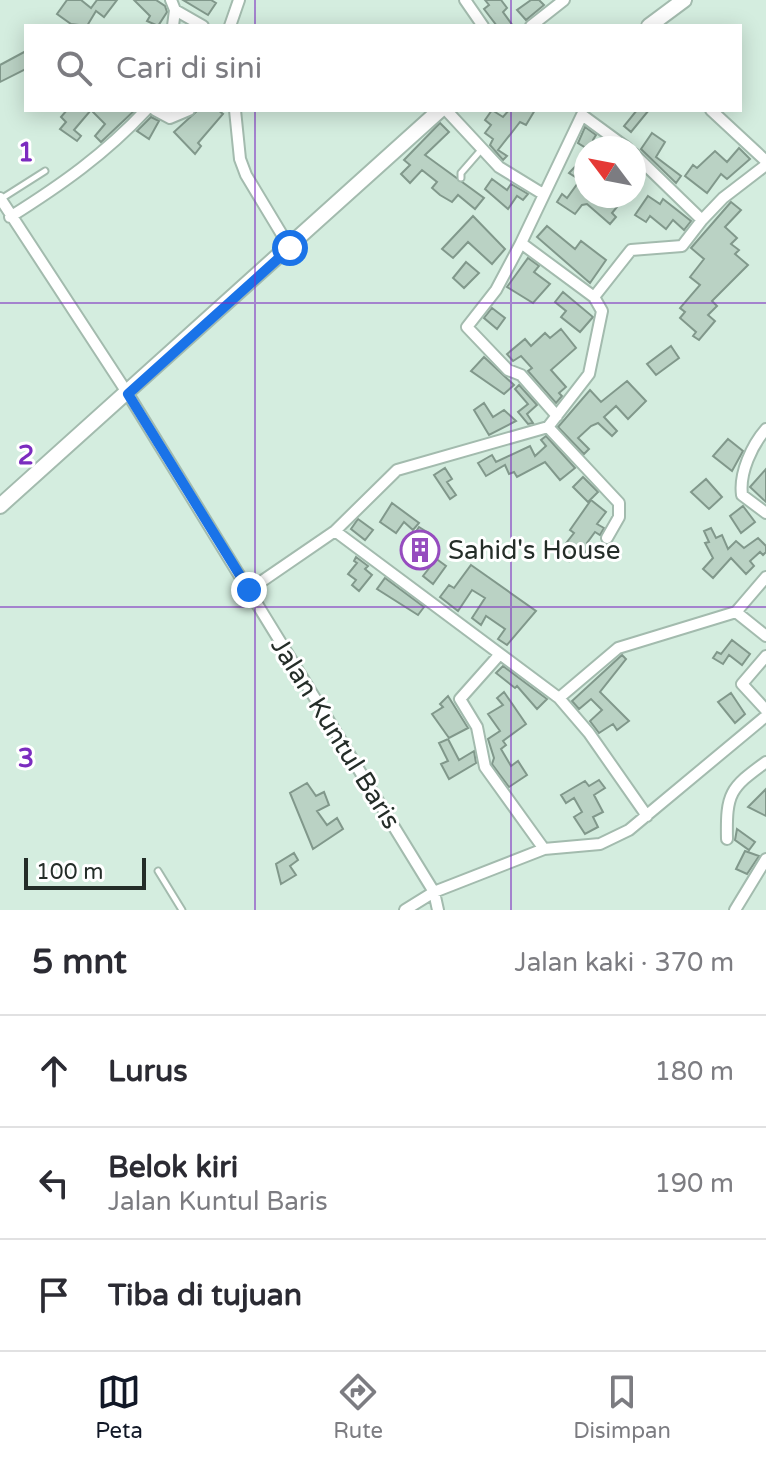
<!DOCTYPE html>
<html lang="id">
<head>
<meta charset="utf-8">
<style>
	:root { --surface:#fff; --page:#f7f7f7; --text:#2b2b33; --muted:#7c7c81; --line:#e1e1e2; --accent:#111827 }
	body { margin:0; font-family:"Varela Round",sans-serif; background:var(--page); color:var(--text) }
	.compass { position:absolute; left:574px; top:136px; width:72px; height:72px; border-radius:50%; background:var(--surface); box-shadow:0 4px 20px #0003; rotate:302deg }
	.scale { position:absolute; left:24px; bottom:20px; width:122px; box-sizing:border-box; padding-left:8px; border:4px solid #242d28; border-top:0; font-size:22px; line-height:28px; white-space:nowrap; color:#242d28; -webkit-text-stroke:6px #fff; paint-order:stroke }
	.stop { position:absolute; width:24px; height:24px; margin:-18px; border:6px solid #1a73e8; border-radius:50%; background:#fff }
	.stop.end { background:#1a73e8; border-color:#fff; box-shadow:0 2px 8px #0008 }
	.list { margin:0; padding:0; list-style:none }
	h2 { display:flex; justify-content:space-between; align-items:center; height:104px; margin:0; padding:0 32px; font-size:34px }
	h2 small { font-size:26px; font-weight:400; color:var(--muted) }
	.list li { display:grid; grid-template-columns:52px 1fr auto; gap:24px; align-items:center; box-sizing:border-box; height:112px; padding:0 32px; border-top:2px solid var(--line) }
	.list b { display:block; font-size:30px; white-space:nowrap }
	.list p { margin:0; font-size:26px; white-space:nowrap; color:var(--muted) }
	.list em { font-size:26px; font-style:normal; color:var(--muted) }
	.icon { flex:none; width:44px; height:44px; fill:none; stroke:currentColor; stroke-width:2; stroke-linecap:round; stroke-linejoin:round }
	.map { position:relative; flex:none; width:766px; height:910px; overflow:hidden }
	.search { position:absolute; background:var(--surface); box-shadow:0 4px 20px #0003; left:24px; right:24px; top:24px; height:88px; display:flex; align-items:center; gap:20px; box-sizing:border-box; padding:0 28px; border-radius:0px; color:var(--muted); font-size:30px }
	.sheet { height:440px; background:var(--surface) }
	nav { display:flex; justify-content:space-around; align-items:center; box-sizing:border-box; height:112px; border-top:2px solid var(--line); background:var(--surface); font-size:22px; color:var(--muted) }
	nav a { display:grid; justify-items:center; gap:4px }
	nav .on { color:var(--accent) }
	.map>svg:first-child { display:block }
</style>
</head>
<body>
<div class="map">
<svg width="766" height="910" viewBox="0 0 766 910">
	<rect width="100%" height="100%" fill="#d4eddf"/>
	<path fill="#bad2c4" stroke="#81988b" stroke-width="2" d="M67,0H81L91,8L97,0H117L104,17L96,11L87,26L71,24L57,14Z
		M134,0H156L165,6L167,12L158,26L147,21L150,16Z
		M183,0H211L216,3L208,15Z
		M485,0H501L507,8L503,12L513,26H497L484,9L489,5Z
		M531,0H539L544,5L526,20L517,10Z
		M26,51V69L0,82V65Z
		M67,110H135L101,142L95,136L105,124L91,110L74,130L81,136L77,141L60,129L66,122L61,117Z
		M198,110H218L223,114L198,143L201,146L195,154L174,132Z
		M492,110L503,117L509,110H535L526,125L520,122L498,150L507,156L503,160L490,145L493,139L485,133L491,125L485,120Z
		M637,110H649L631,132L624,126Z
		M151,117L159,121L149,139L137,131Z
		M440,123L449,132L425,155L484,198L475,209L458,195L452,202L440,195L432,188L437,182L422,170L410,183L401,174L410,165L404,160Z
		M585,127L596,135L593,140L605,148H586L578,143Z
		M652,133L665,142L656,157L681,176L676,183L641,149Z
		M739,148L750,159L727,179L721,174L707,193L685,176L693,165L697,168L715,151L727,162Z
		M586,155V196H626L612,213L616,217L610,224L587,204L582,205L575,214L557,202L562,194L567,198L580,180L569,173Z
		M492,179L507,190L511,184L528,194L523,200L517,196L508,209L485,189Z
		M648,196L660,204L663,199L691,221L684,230L673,220L666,229L650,216L646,222L635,215Z
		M731,202L741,210L725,227L737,238L731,244L739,250L735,254L748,265L712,301L717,306L708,315L715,321L699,340L693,336L696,332L680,318L685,312L680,308L700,285L690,277L704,259L691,248Z
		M473,216L505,249L492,264L468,242L453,258L442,249Z
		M547,226L575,249L581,241L606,260L590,283L537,237Z
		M528,258L539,266L534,272L550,284L533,303L507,287Z
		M466,262L479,273L464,288L453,278Z
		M563,292L593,317L580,332L561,317L566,311L555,302Z
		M492,308L505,318L497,329L484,318Z
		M561,329L576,348L551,370L566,387L559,393L562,396L556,403L528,371L532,368L521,356L513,361L507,354L525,339L531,346L545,333L550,338Z
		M671,346L679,358L656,375L647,364Z
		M484,357L514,385L504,394L471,371Z
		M627,381L646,401L628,419L616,406L604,417L617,431L612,436L598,423L591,426L578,438L589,449L584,454L558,427L590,390L601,402Z
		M519,385L537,405L527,414L533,423L528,424L518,412L528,404L515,389Z
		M484,403L493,417L504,410L516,421L489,435L474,410Z
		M546,436L575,468L560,480L545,462L517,477L514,472L509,474L505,465L486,476L478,463L492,455L496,462L530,446L535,456L546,446L541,440Z
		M728,439L743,451L732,471L713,456Z
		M445,468L452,479L447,482L456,495L450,499L434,475Z
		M766,469V502L750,487Z
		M583,477L598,492L588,502L573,487Z
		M706,479L722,497L709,509L691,492Z
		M591,500L606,512L597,524L604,528L600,535L595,532L587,543L590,546L582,556L576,551L569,561L554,549L558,543L563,547L574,533L570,530Z
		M392,503L419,523L413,530L404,522L396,533L380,522Z
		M743,506L755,522L741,533L730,516Z
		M358,519L373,530L365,540L351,529Z
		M419,527L427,532L421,540L431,548L427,552L446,566L433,584L423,576L430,567L405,548Z
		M711,528L716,538L722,535L728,549L736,541L744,548L758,538L766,546V552L763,555L760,552L750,561L754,566L746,574L731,558L713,578L703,569L713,558L705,543L709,542L704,531Z
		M356,557L368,566L365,569L372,575L359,591L352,585L356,580L348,574L357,563L354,561Z
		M471,565L536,611L507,645L498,639L505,629L486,616L481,625L472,618L485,598L472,590L458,611L440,597L449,585L454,588Z
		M385,578L424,607L418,615L377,589Z
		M732,640L750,654L742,665L729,655L723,664L713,658L717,652L721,654Z
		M622,655L626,659L600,692L629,721L617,730L613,724L599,733L590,721L602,710L591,699L579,709L572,701Z
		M503,666L547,699L537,709L517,686L515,688L496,673Z
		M504,692L526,724L503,741L506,745L501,749L511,766L518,761L527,775L509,787L492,764L494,758L488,739L500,731L488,714L503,705L497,698Z
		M731,693L745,714L735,723L718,702Z
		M448,696L468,728L449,738L432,714L443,707L440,704Z
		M448,739L459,760L474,751L476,763L449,779L441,764L448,761L439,743Z
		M599,780L605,788L594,795L603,812L593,817L598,827L585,834L574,817L582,812L574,798L566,803L561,795L585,781L589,786Z
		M307,783L316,796L324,792L329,805L317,811L327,825L337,818L343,829L313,849L290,793Z
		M766,789V816L748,807Z
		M737,829L755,842L749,850L735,840Z
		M745,851L759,856L747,874L736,869Z
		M294,853L298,860L290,866L296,875L281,884L276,864Z"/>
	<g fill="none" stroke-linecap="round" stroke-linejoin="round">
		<defs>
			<path id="lane" d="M461,178V173L481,150
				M1,199L45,171
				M158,871L182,910"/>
			<path id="street" d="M171,0L175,10L173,26
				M465,0L483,26
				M175,10L203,26
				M230,26L239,0
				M531,26L564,0
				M155,110L170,118L189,110
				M235,110L240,159L246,175L290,248
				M446,110L499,167L543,194
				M711,110L766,161
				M634,154L702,220L723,198L766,165
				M0,198L128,394L434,892L438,910
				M10,217C61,185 105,154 146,110
				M521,243L496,290L467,327L508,370L521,375L557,416
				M594,297L631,250L682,246L702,220
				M548,427L619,503V517L607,538
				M766,429C752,445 739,473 742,495L766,513
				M335,531L559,698L589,733L647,816
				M766,577L736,612L766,636
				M249,590L335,531L397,470L548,427L589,374L602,311L594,297L521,243L582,115L627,148
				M500,654L460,699L477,727L485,767L544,849
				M766,656L742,684L766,710
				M559,698L618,648L736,612
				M727,839C726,793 730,788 766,762
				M405,910L434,892L544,849L600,844L629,830L766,716
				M735,910L766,859"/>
			<path id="secondary" d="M649,26L684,0
				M0,506L440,110"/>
		</defs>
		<use href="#lane" stroke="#a3bbae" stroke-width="9"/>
		<use href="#street" stroke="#a3bbae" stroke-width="14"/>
		<use href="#secondary" stroke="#a3bbae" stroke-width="18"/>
		<use href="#lane" stroke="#fff" stroke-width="5"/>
		<use href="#street" stroke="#fff" stroke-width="10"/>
		<use href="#secondary" stroke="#fff" stroke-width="14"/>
	</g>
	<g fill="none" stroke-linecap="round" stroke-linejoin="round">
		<path stroke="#1a73e8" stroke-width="10" d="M249,590L128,394L290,248"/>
	</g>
	<path fill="none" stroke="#7b2cbf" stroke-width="2" stroke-opacity="0.55" d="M255,0V26M511,0V26M255,110V910M511,110V910M0,303H766M0,607H766"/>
	<defs>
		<symbol id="building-ring" viewBox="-11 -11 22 22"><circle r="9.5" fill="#fff" stroke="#964cbf" stroke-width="1.5"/><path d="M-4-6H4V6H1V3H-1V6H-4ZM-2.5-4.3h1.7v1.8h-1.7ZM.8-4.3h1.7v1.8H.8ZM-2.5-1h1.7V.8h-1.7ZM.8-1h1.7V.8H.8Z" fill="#964cbf"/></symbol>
	</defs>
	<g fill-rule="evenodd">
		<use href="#building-ring" x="398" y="528" width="44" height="44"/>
	</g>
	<g text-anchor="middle" stroke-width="6" stroke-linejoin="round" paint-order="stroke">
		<g font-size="26" fill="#242d28" stroke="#fff" text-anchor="start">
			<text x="448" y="559">Sahid's House</text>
		</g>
		<g font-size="26" fill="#242d28" stroke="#fff">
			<text transform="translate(336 733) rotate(58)" y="9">Jalan Kuntul Baris</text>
		</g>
	</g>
	<g font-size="26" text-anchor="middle" font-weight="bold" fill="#7b2cbf" stroke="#fff" stroke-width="6" stroke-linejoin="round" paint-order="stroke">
		<text x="26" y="161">1</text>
		<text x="26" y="464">2</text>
		<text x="26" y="767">3</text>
	</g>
</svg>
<svg class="compass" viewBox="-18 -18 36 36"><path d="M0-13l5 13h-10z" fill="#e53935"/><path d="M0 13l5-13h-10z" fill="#7c7c81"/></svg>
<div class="scale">100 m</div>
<div class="stop" style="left:290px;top:248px"></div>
<div class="stop end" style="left:249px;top:590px"></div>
<div class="search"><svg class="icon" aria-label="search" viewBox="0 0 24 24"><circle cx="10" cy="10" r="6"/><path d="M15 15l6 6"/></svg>Cari di sini</div>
</div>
<section class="sheet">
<h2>5 mnt<small>Jalan kaki · 370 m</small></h2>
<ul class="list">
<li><svg class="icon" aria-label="ahead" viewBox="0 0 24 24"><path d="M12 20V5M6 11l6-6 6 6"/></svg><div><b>Lurus</b></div><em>180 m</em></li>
<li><svg class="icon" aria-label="left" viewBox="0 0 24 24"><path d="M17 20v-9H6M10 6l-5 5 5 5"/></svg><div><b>Belok kiri</b><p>Jalan Kuntul Baris</p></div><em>190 m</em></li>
<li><svg class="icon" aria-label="arrive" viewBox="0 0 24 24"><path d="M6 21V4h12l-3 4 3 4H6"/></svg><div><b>Tiba di tujuan</b></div></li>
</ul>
</section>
<nav>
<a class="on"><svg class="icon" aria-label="map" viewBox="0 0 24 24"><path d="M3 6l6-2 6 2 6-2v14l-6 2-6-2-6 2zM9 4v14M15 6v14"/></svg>Peta</a>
<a><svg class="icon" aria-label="directions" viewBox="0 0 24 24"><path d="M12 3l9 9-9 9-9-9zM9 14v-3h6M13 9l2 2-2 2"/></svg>Rute</a>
<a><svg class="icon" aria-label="saved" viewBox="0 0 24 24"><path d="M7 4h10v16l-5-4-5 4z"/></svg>Disimpan</a>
</nav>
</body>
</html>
